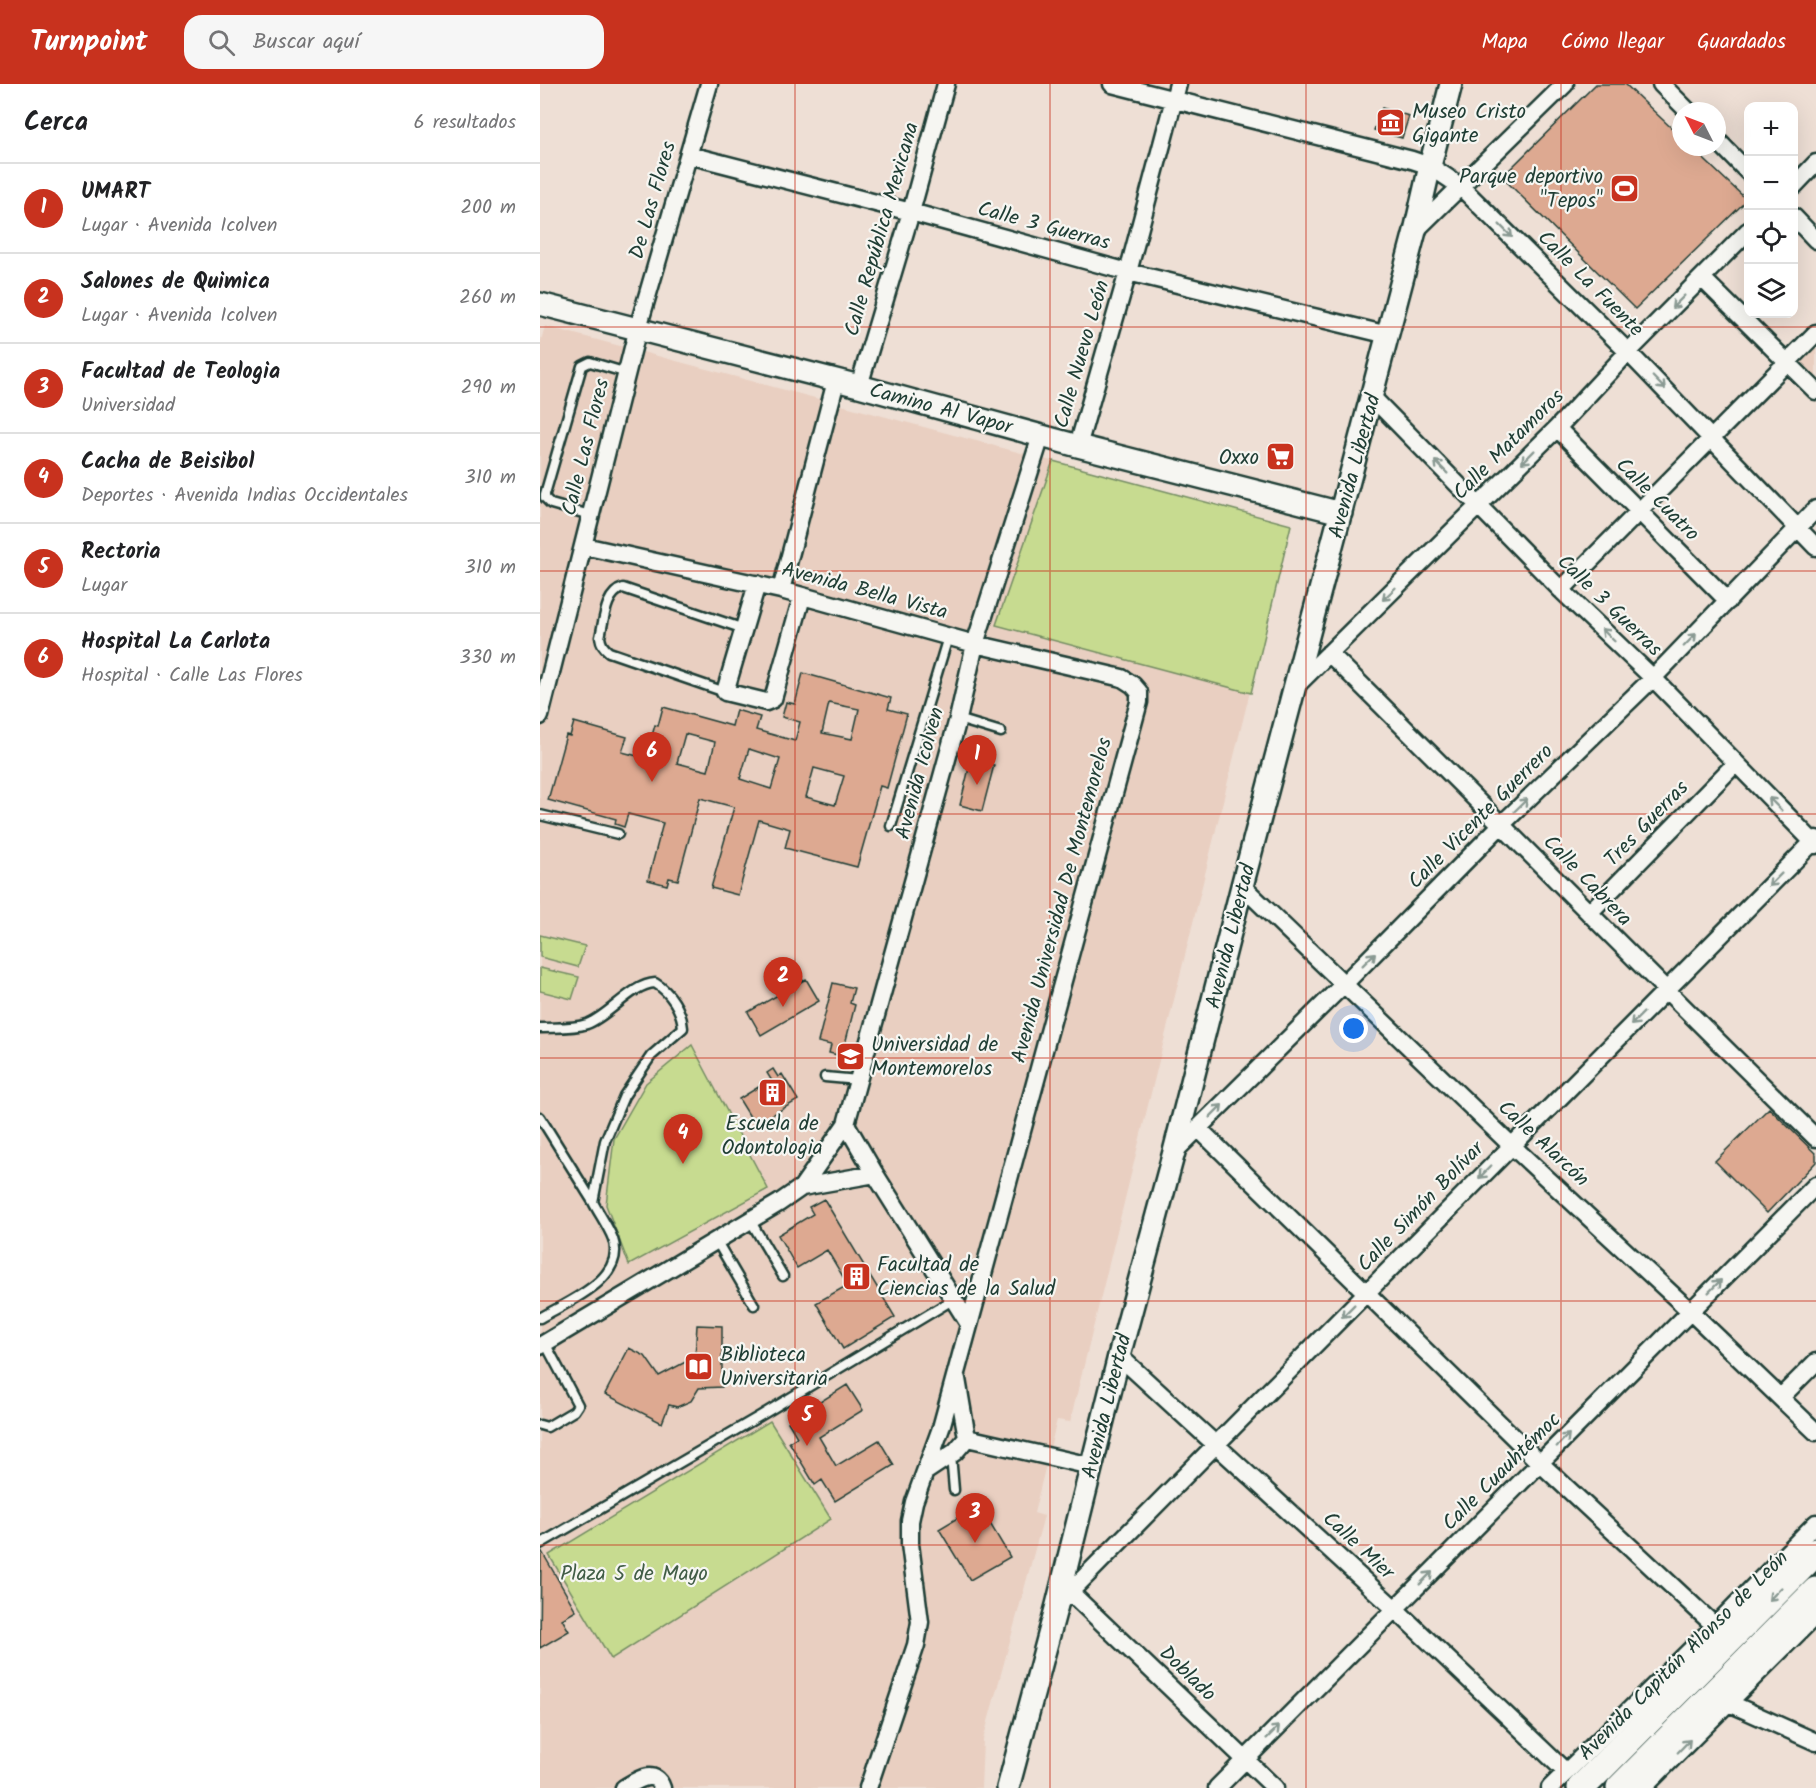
<!DOCTYPE html>
<html lang="es">
<head>
<meta charset="utf-8">
<style>
	:root { --surface:#fff; --page:#f6f6f6; --text:#202124; --muted:#757577; --line:#e0e0e0; --accent:#c8321e }
	body { margin:0; font-family:Kalam,sans-serif; background:var(--page); color:var(--text) }
	.controls { position:absolute; right:18px; top:18px; display:grid; overflow:hidden; border-radius:12px; box-shadow:0 6px 24px #0002 }
	.controls button { width:54px; height:54px; display:grid; place-items:center; padding:0; border:0; border-bottom:2px solid var(--line); background:var(--surface); color:var(--text); font:30px sans-serif }
	.compass { position:absolute; left:1132px; top:18px; width:54px; height:54px; border-radius:50%; background:var(--surface); box-shadow:0 6px 24px #0002; rotate:312deg }
	.you { position:absolute; left:814px; top:945px; width:21px; height:21px; margin:-15px; border:4px solid #fff; border-radius:50%; background:#1a73e8; box-shadow:0 0 0 9px #1a73e833 }
	.badge { display:grid; place-items:center; width:39px; height:39px; border-radius:50%; background:var(--accent); color:#fff; font-size:20px; font-weight:700 }
	.pin { position:absolute; translate:-50% -50px; filter:drop-shadow(0 2px 3px #0008) }
	.pin::after { content:''; position:absolute; top:32px; width:21px; height:18px; background:inherit; clip-path:polygon(0 0,100% 0,50% 100%) }
	.list { margin:0; padding:0; list-style:none }
	h2 { display:flex; justify-content:space-between; align-items:center; height:78px; margin:0; padding:0 24px; font-size:26px }
	h2 small { font-size:20px; font-weight:400; color:var(--muted) }
	.list li { display:grid; grid-template-columns:39px 1fr auto; gap:18px; align-items:center; box-sizing:border-box; height:90px; padding:0 24px; border-top:2px solid var(--line) }
	.list b { display:block; font-size:22px; white-space:nowrap }
	.list p { margin:0; font-size:20px; white-space:nowrap; color:var(--muted) }
	.list em { font-size:20px; font-style:normal; color:var(--muted) }
	.icon { flex:none; width:33px; height:33px; fill:none; stroke:currentColor; stroke-width:2; stroke-linecap:round; stroke-linejoin:round }
	.map { position:relative; flex:none; width:1276px; height:1704px; overflow:hidden }
	header { display:flex; align-items:center; gap:36px; box-sizing:border-box; height:84px; padding:0 30px; background:var(--accent); color:#fff }
	header strong { font-size:28px }
	nav { display:flex; gap:33px; margin-inline-start:auto; font-size:21px }
	.search { width:420px; height:54px; background:var(--page); display:flex; align-items:center; gap:15px; box-sizing:border-box; padding:0 21px; border-radius:18px; color:var(--muted); font-size:22px }
	main { display:flex }
	aside { flex:1; background:var(--surface) }
	.map>svg:first-child { display:block }
</style>
</head>
<body>
<header>
<strong>Turnpoint</strong>
<div class="search"><svg class="icon" aria-label="search" viewBox="0 0 24 24"><circle cx="10" cy="10" r="6"/><path d="M15 15l6 6"/></svg>Buscar aquí</div>
<nav><a>Mapa</a><a>Cómo llegar</a><a>Guardados</a></nav>
</header>
<main>
<aside>
<h2>Cerca<small>6 resultados</small></h2>
<ul class="list">
<li><span class="badge">1</span><div><b>UMART</b><p>Lugar · Avenida Icolven</p></div><em>200 m</em></li>
<li><span class="badge">2</span><div><b>Salones de Quimica</b><p>Lugar · Avenida Icolven</p></div><em>260 m</em></li>
<li><span class="badge">3</span><div><b>Facultad de Teologia</b><p>Universidad</p></div><em>290 m</em></li>
<li><span class="badge">4</span><div><b>Cacha de Beisibol</b><p>Deportes · Avenida Indias Occidentales</p></div><em>310 m</em></li>
<li><span class="badge">5</span><div><b>Rectoria</b><p>Lugar</p></div><em>310 m</em></li>
<li><span class="badge">6</span><div><b>Hospital La Carlota</b><p>Hospital · Calle Las Flores</p></div><em>330 m</em></li>
</ul>
</aside>
<div class="map">
<svg width="1276" height="1704" viewBox="0 0 1276 1704">
	<rect width="100%" height="100%" fill="#eedfd5"/>
	<filter id="ink" filterUnits="userSpaceOnUse"><feTurbulence type="fractalNoise" baseFrequency=".0167" numOctaves="2"/><feDisplacementMap in="SourceGraphic" scale="12" xChannelSelector="R" yChannelSelector="G"/><feConvolveMatrix kernelMatrix="1 2 1 2 8 2 1 2 1" color-interpolation-filters="sRGB"/></filter>
	<g filter="url(#ink)">
		<path fill="#e9cfc1" d="M5,242L751,441L530,1338L517,1336L494,1429L504,1432L443,1656L441,1704H0V260Z
			M1276,263V300L1258,282Z"/>
		<path fill="#c7db90" stroke="#738c62" stroke-width="1.5" d="M513,377L751,441L711,609L456,541Z
			M0,851L45,862L38,883L0,873Z
			M0,884L39,893L32,915L0,907Z
			M152,961L228,1105L89,1181L66,1121L74,1055L106,999Z
			M230,1337L291,1435L71,1575L9,1471Z"/>
		<path fill="#dda991" stroke="#1f3d34" stroke-width="1.5" fill-rule="evenodd" d="M1056,0H1085L1141,53V63H1151L1207,116L1095,225L962,93Z
			M842,24L869,32L862,54L834,46Z
			M263,589L351,614L348,625L367,630L347,704L340,702L317,783L245,764L250,745L219,736L198,811L171,804L194,723L160,714L138,796L129,794L127,801L108,796L123,739L88,730L84,743L75,740L76,735L8,716L26,651L30,652L34,638L87,653L82,668L117,677L123,658L111,655L115,641L118,642L123,623L192,642L196,626L220,633L216,646L255,657L260,638L242,633L246,618L255,620ZM289,619L319,625L312,655L282,649ZM145,650L175,658L168,687L137,679ZM209,665L240,675L231,705L200,695ZM274,684L304,692L295,721L266,713Z
			M431,676L454,681L442,727L420,721Z
			M266,895L279,917L221,951L208,928Z
			M293,899L314,904L310,919L315,921L302,972L289,969L291,961L278,958Z
			M233,985L238,993L242,990L258,1016L215,1041L199,1015L225,999L227,1001L232,997L227,989Z
			M1229,1024L1276,1070V1078L1227,1129L1175,1077Z
			M284,1115L355,1233L303,1265L276,1219L308,1201L287,1166L257,1184L238,1151L273,1130L269,1123Z
			M157,1241L182,1242V1303L159,1304L151,1317L137,1323L129,1321L122,1339L65,1310L89,1264L105,1272L119,1292L155,1273Z
			M307,1301L323,1326L279,1353L296,1382L339,1356L354,1381L295,1417L282,1396L275,1401L249,1358L257,1353L248,1338Z
			M439,1421L470,1473L430,1496L399,1445Z
			M1,1466L36,1527L22,1535L29,1547L0,1564Z"/>
		<g fill="none" stroke-linecap="round" stroke-linejoin="round">
			<defs>
				<path id="service" d="M50,431L11,420L5,414V410L42,282L50,278L87,289
					M185,608L69,568C63,563 61,560 60,553C64,537 65,509 83,504L204,545
					M418,635L461,648
					M0,731L78,750
					M351,742L408,553
					M0,944C15,943 32,945 47,940C69,932 92,900 115,899C130,908 142,926 143,944L111,972L84,1012L65,1057L53,1118C59,1130 68,1142 73,1155C87,1195 27,1218 0,1234
					M285,993L318,996
					M0,1033L53,1118
					M210,1136L243,1192
					M176,1156L214,1221
					M0,1341L7,1343L34,1327L38,1321L5,1259
					M411,1371L414,1406
					M0,1460L220,1332L414,1215"/>
				<path id="minor" d="M572,0L872,76L890,82L920,102L1088,268L1276,463
					M1121,0L1148,27
					M1177,56L1208,88
					M149,71L371,128L588,188L848,251
					M1254,102L1276,79
					M1254,133L1276,156
					M875,147L1025,0
					M1162,194L1276,307
					M319,302L371,128L406,0
					M832,313L1021,506L1113,594L1276,761
					M1017,344L1188,517
					M538,362L588,188L638,0
					M44,462L241,506L435,560L582,594L593,601L599,608V618L401,1344L374,1418L370,1437V1460L380,1538L376,1561L328,1704
					M217,500L185,608L226,618L233,615L262,513
					M241,506L296,297
					M1021,506L1276,249
					M789,569C952,730 1112,894 1276,1054
					M756,602L1017,344L1088,268L1208,147
					M0,632L98,244L169,0
					M702,802L971,1061L1150,1227L1276,1348
					M1049,829L1195,680
					M306,1040L335,1090L429,1240
					M659,1045L1000,1379L1189,1555
					M634,1068L805,899L962,740L1113,594L1276,425
					M262,1103L335,1090
					M0,1262L239,1119L262,1103L306,1040L418,635L435,560L501,352
					M579,1272L855,1525L1026,1688
					M1241,1313L1276,1278
					M427,1354L551,1382
					M385,1388L415,1368L427,1354L417,1295
					M530,1508L735,1704
					M517,1521L1276,755
					M1178,1614L1276,1658
					M84,1704C96,1697 115,1683 122,1704
					M677,1704L1276,1101
					M1010,1704L1175,1542L1276,1439
					M1103,1704L1276,1531"/>
				<path id="tertiary" d="M0,220L319,302L538,362L801,429
					M468,1704L517,1521L579,1272L634,1068L702,802L875,147L890,82L911,0"/>
				<path id="primary" d="M1041,1704L1276,1468
					M1080,1704L1276,1507"/>
			</defs>
			<use href="#service" stroke="#1f3d34" stroke-width="13"/>
			<use href="#minor" stroke="#1f3d34" stroke-width="21"/>
			<use href="#tertiary" stroke="#1f3d34" stroke-width="26"/>
			<use href="#primary" stroke="#1f3d34" stroke-width="32"/>
			<use href="#service" stroke="#f6f6f2" stroke-width="8"/>
			<use href="#minor" stroke="#f6f6f2" stroke-width="16"/>
			<use href="#tertiary" stroke="#f6f6f2" stroke-width="21"/>
			<use href="#primary" stroke="#f6f6f2" stroke-width="27"/>
		</g>
		<defs><path id="oneway-shaft" d="M-6 0H5M1.5-3L5.5 0L1.5 3" fill="none" stroke-width="1.6" stroke-linecap="round" stroke-linejoin="round" transform="scale(1.5)"/></defs>
		<g stroke="#8a9a93">
			<use href="#oneway-shaft" transform="translate(966 147) rotate(45)"/>
			<use href="#oneway-shaft" transform="translate(1138 218) rotate(135)"/>
			<use href="#oneway-shaft" transform="translate(1119 299) rotate(46)"/>
			<use href="#oneway-shaft" transform="translate(988 373) rotate(135)"/>
			<use href="#oneway-shaft" transform="translate(901 383) rotate(-135)"/>
			<use href="#oneway-shaft" transform="translate(849 510) rotate(136)"/>
			<use href="#oneway-shaft" transform="translate(1068 551) rotate(-136)"/>
			<use href="#oneway-shaft" transform="translate(1150 556) rotate(-46)"/>
			<use href="#oneway-shaft" transform="translate(1235 720) rotate(-135)"/>
			<use href="#oneway-shaft" transform="translate(981 721) rotate(-44)"/>
			<use href="#oneway-shaft" transform="translate(1235 796) rotate(135)"/>
			<use href="#oneway-shaft" transform="translate(829 875) rotate(-45)"/>
			<use href="#oneway-shaft" transform="translate(1097 935) rotate(135)"/>
			<use href="#oneway-shaft" transform="translate(676 1027) rotate(-45)"/>
			<use href="#oneway-shaft" transform="translate(945 1088) rotate(134)"/>
			<use href="#oneway-shaft" transform="translate(1175 1202) rotate(-45)"/>
			<use href="#oneway-shaft" transform="translate(808 1227) rotate(135)"/>
			<use href="#oneway-shaft" transform="translate(1023 1356) rotate(-46)"/>
			<use href="#oneway-shaft" transform="translate(886 1494) rotate(-45)"/>
			<use href="#oneway-shaft" transform="translate(1235 1510) rotate(135)"/>
			<use href="#oneway-shaft" transform="translate(733 1648) rotate(-45)"/>
			<use href="#oneway-shaft" transform="translate(1144 1662) rotate(-46)"/>
		</g>
	</g>
	<path fill="none" stroke="#c8321e" stroke-width="1.5" stroke-opacity="0.55" d="M255,0V1704M510,0V1704M766,0V1704M1021,0V1704M0,243H1276M0,487H1276M0,730H1276M0,974H1276M0,1217H1276M0,1461H1276"/>
	<defs>
		<symbol id="museum-square" viewBox="-11 -11 22 22"><rect x="-9" y="-9" width="18" height="18" rx="4" fill="#c8321e" stroke="#f6f6f2"/><path d="M0-6L6-3V-2H-6V-3ZM-5-1h2V3h-2ZM-1-1h2V3h-2ZM3-1h2V3H3ZM-6 4H6V6H-6Z" fill="#fff"/></symbol>
		<symbol id="stadium-square" viewBox="-11 -11 22 22"><rect x="-9" y="-9" width="18" height="18" rx="4" fill="#c8321e" stroke="#f6f6f2"/><path d="M0-5a6.5 5 0 1 0 0 10a6.5 5 0 1 0 0-10ZM-3.5-1.8h7v3.6h-7Z" fill="#fff"/></symbol>
		<symbol id="supermarket-square" viewBox="-11 -11 22 22"><rect x="-9" y="-9" width="18" height="18" rx="4" fill="#c8321e" stroke="#f6f6f2"/><path d="M-6-5.5h2.5l.6 2H6L4.5 2H-2.5L-4.4-4H-6ZM-1.5 3.2a1.3 1.3 0 1 0 .1 0ZM3 3.2a1.3 1.3 0 1 0 .1 0Z" fill="#fff"/></symbol>
		<symbol id="university-square" viewBox="-11 -11 22 22"><rect x="-9" y="-9" width="18" height="18" rx="4" fill="#c8321e" stroke="#f6f6f2"/><path d="M0-5L7-2L0 1L-7-2ZM-4 1L0 2.5L4 1V4Q0 6-4 4Z" fill="#fff"/></symbol>
		<symbol id="building-square" viewBox="-11 -11 22 22"><rect x="-9" y="-9" width="18" height="18" rx="4" fill="#c8321e" stroke="#f6f6f2"/><path d="M-4-6H4V6H1V3H-1V6H-4ZM-2.5-4.3h1.7v1.8h-1.7ZM.8-4.3h1.7v1.8H.8ZM-2.5-1h1.7V.8h-1.7ZM.8-1h1.7V.8H.8Z" fill="#fff"/></symbol>
		<symbol id="library-square" viewBox="-11 -11 22 22"><rect x="-9" y="-9" width="18" height="18" rx="4" fill="#c8321e" stroke="#f6f6f2"/><path d="M-6-4Q-3-5.5-.7-3.5V5Q-3 3-6 4ZM6-4Q3-5.5 .7-3.5V5Q3 3 6 4Z" fill="#fff"/></symbol>
	</defs>
	<g fill-rule="evenodd">
		<use href="#museum-square" x="834" y="22" width="33" height="33"/>
		<use href="#stadium-square" x="1068" y="88" width="33" height="33"/>
		<use href="#supermarket-square" x="724" y="356" width="33" height="33"/>
		<use href="#university-square" x="294" y="956" width="33" height="33"/>
		<use href="#building-square" x="216" y="992" width="33" height="33"/>
		<use href="#building-square" x="300" y="1176" width="33" height="33"/>
		<use href="#library-square" x="142" y="1266" width="33" height="33"/>
	</g>
	<g text-anchor="middle" stroke-width="4.5" stroke-linejoin="round" paint-order="stroke">
		<g font-size="21" fill="#1f3d34" stroke="#f6f6f2" text-anchor="start">
			<text x="872" y="34">Museo Cristo<tspan x="872" dy="24">Gigante</tspan></text>
			<text x="1063" y="99" text-anchor="end">Parque deportivo<tspan x="1063" dy="24">"Tepos"</tspan></text>
			<text x="719" y="380" text-anchor="end">Oxxo</text>
			<text x="331" y="967">Universidad de<tspan x="331" dy="24">Montemorelos</tspan></text>
			<text x="232" y="1046" text-anchor="middle">Escuela de<tspan x="232" dy="24">Odontologia</tspan></text>
			<text x="337" y="1187">Facultad de<tspan x="337" dy="24">Ciencias de la Salud</tspan></text>
			<text x="180" y="1277">Biblioteca<tspan x="180" dy="24">Universitaria</tspan></text>
		</g>
		<g font-size="21" fill="#1f3d34" stroke="#f6f6f2">
			<text transform="translate(112 116) rotate(-74)" y="7">De Las Flores</text>
			<text transform="translate(504 141) rotate(15)" y="7">Calle 3 Guerras</text>
			<text transform="translate(341 145) rotate(-74)" y="7">Calle República Mexicana</text>
			<text transform="translate(1051 199) rotate(45)" y="7">Calle La Fuente</text>
			<text transform="translate(541 270) rotate(-74)" y="7">Calle Nuevo León</text>
			<text transform="translate(401 324) rotate(15)" y="7">Camino Al Vapor</text>
			<text transform="translate(968 360) rotate(-45)" y="7">Calle Matamoros</text>
			<text transform="translate(45 363) rotate(-76)" y="7">Calle Las Flores</text>
			<text transform="translate(814 382) rotate(-75)" y="7">Avenida Libertad</text>
			<text transform="translate(1118 415) rotate(45)" y="7">Calle Cuatro</text>
			<text transform="translate(325 506) rotate(15)" y="7">Avenida Bella Vista</text>
			<text transform="translate(1070 521) rotate(44)" y="7">Calle 3 Guerras</text>
			<text transform="translate(379 689) rotate(-75)" y="7">Avenida Icolven</text>
			<text transform="translate(940 732) rotate(-45)" y="7">Calle Vicente Guerrero</text>
			<text transform="translate(1106 739) rotate(-46)" y="7">Tres Guerras</text>
			<text transform="translate(1048 796) rotate(46)" y="7">Calle Cabrera</text>
			<text transform="translate(521 816) rotate(-75)" y="7">Avenida Universidad De Montemorelos</text>
			<text transform="translate(690 852) rotate(-76)" y="7">Avenida Libertad</text>
			<text transform="translate(1004 1059) rotate(43)" y="7">Calle Alarcón</text>
			<text transform="translate(880 1122) rotate(-46)" y="7">Calle Simón Bolívar</text>
			<text transform="translate(566 1322) rotate(-76)" y="7">Avenida Libertad</text>
			<text transform="translate(961 1387) rotate(-45)" y="7">Calle Cuauhtémoc</text>
			<text transform="translate(819 1461) rotate(43)" y="7">Calle Mier</text>
			<text transform="translate(1143 1571) rotate(-45)" y="7">Avenida Capitán Alonso de León</text>
			<text transform="translate(648 1589) rotate(44)" y="7">Doblado</text>
		</g>
		<g font-size="21" fill="#415d46" stroke="#f6f6f2">
			<text x="94" y="1496">Plaza 5 de Mayo</text>
		</g>
	</g>
</svg>
<div class="controls">
<button>+</button>
<button>−</button>
<button><svg class="icon" aria-label="locate" viewBox="0 0 24 24"><circle cx="12" cy="12" r="6"/><path d="M12 2v4M12 18v4M2 12h4M18 12h4"/></svg></button>
<button><svg class="icon" aria-label="layers" viewBox="0 0 24 24"><path d="M12 4l9 5-9 5-9-5zM3 14l9 5 9-5"/></svg></button>
</div>
<svg class="compass" viewBox="-18 -18 36 36"><path d="M0-13l5 13h-10z" fill="#e53935"/><path d="M0 13l5-13h-10z" fill="#757577"/></svg>
<div class="you"></div>
<div class="pin badge" style="left:437px;top:701px">1</div>
<div class="pin badge" style="left:243px;top:923px">2</div>
<div class="pin badge" style="left:435px;top:1459px">3</div>
<div class="pin badge" style="left:143px;top:1080px">4</div>
<div class="pin badge" style="left:267px;top:1362px">5</div>
<div class="pin badge" style="left:112px;top:698px">6</div>
</div>
</main>
</body>
</html>
